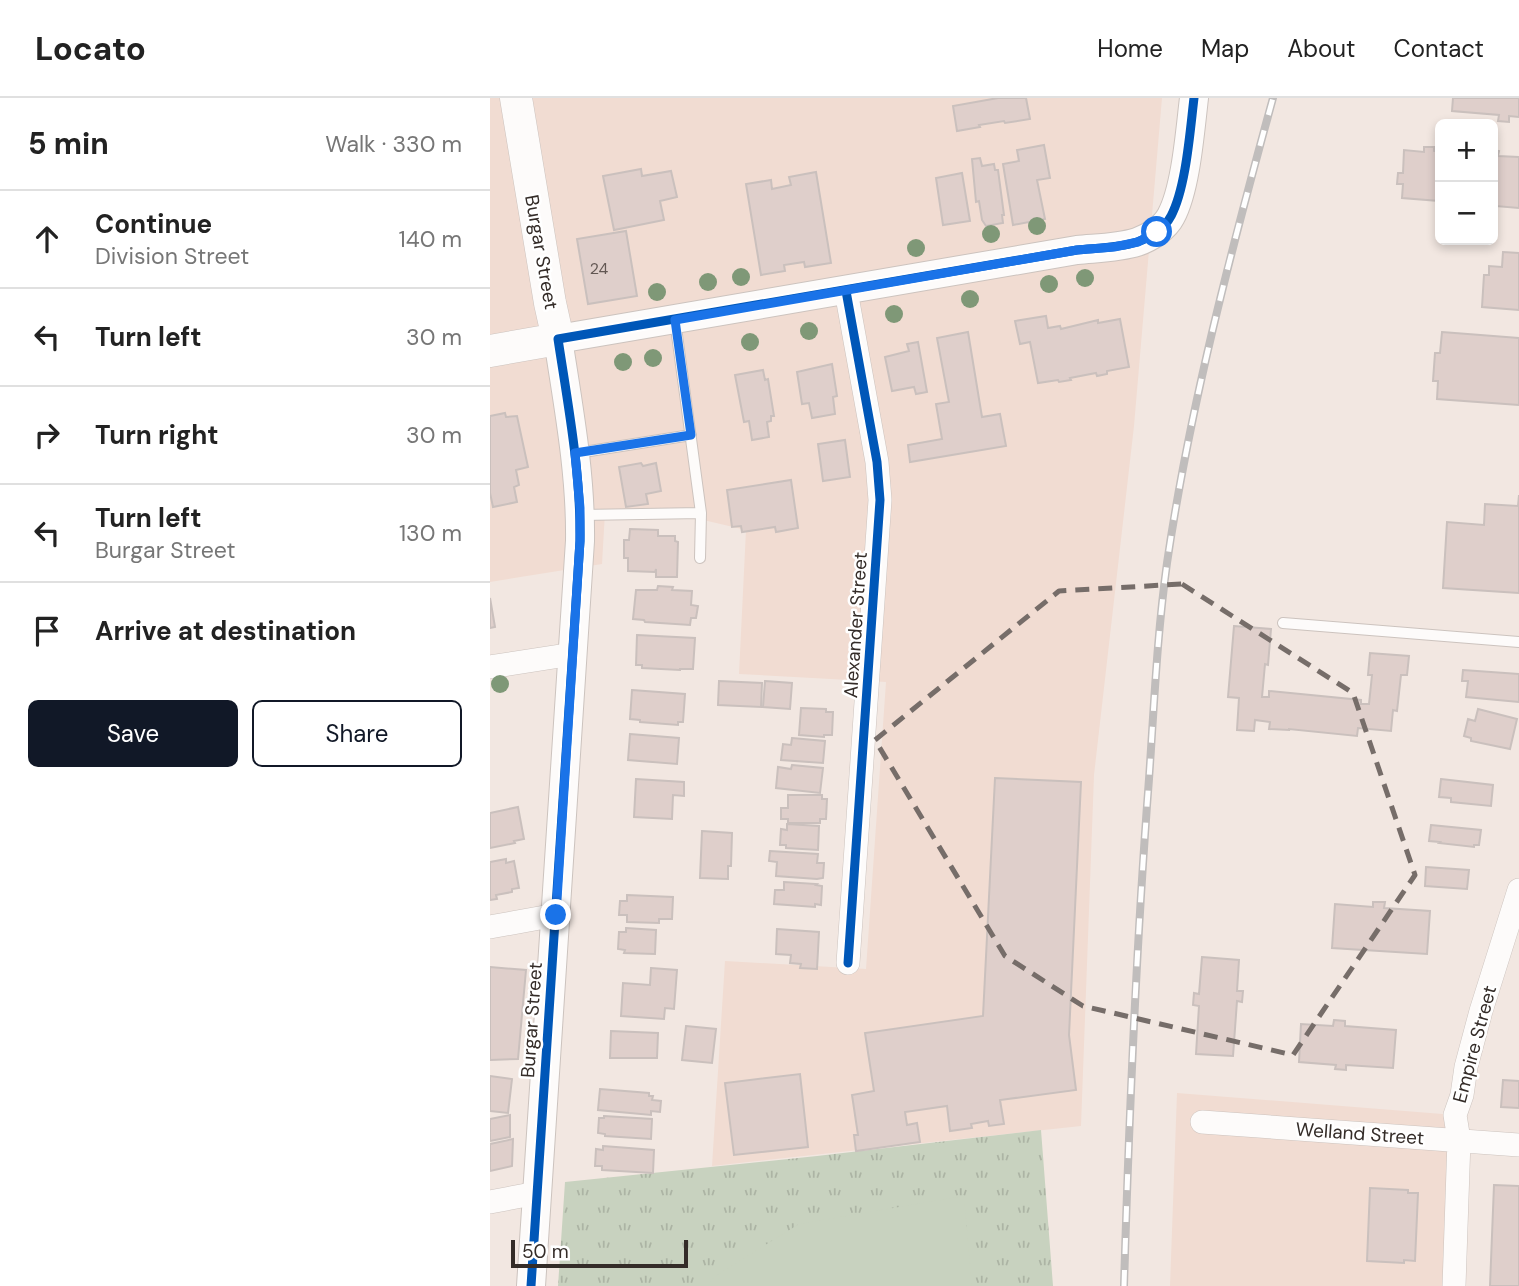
<!DOCTYPE html>
<html lang="en">
<head>
<meta charset="utf-8">
<style>
	:root { --surface:#fff; --page:#f6f6f6; --text:#222; --muted:#767676; --line:#e0e0e0; --accent:#111827 }
	body { margin:0; font-family:"DM Sans",sans-serif; background:var(--page); color:var(--text) }
	.controls { position:absolute; right:21px; top:21px; display:grid; overflow:hidden; border-radius:10px; box-shadow:0 4px 10px #0003 }
	.controls button { width:63px; height:63px; display:grid; place-items:center; padding:0; border:0; border-bottom:2px solid var(--line); background:var(--surface); color:var(--text); font:35px sans-serif }
	.scale { position:absolute; left:21px; bottom:18px; width:177px; box-sizing:border-box; padding-left:7px; border:4px solid #342c28; border-top:0; font-size:19px; line-height:24px; white-space:nowrap; color:#342c28; -webkit-text-stroke:5px #fff; paint-order:stroke }
	.stop { position:absolute; width:21px; height:21px; margin:-16px; border:5px solid #1a73e8; border-radius:50%; background:#fff }
	.stop.end { background:#1a73e8; border-color:#fff; box-shadow:0 2px 7px #0008 }
	.list { margin:0; padding:0; list-style:none }
	h2 { display:flex; justify-content:space-between; align-items:center; height:91px; margin:0; padding:0 28px; font-size:30px }
	h2 small { font-size:23px; font-weight:400; color:var(--muted) }
	.list li { display:grid; grid-template-columns:46px 1fr auto; gap:21px; align-items:center; box-sizing:border-box; height:98px; padding:0 28px; border-top:2px solid var(--line) }
	.list b { display:block; font-size:26px; white-space:nowrap }
	.list p { margin:0; font-size:23px; white-space:nowrap; color:var(--muted) }
	.list em { font-size:23px; font-style:normal; color:var(--muted) }
	.actions { display:flex; gap:14px; padding:21px 28px }
	.actions a { flex:1; padding:16px 0; border:2px solid var(--accent); border-radius:10px; text-align:center; font-size:24px; color:var(--accent) }
	.actions .main { background:var(--accent); color:#fff }
	.icon { flex:none; width:38px; height:38px; fill:none; stroke:currentColor; stroke-width:2; stroke-linecap:round; stroke-linejoin:round }
	.map { position:relative; flex:none; width:1029px; height:1188px; overflow:hidden }
	header { display:flex; align-items:center; gap:42px; box-sizing:border-box; height:98px; padding:0 35px; background:var(--surface); border-bottom:2px solid var(--line) }
	header strong { font-size:33px }
	nav { display:flex; gap:38px; margin-inline-start:auto; font-size:24px }
	main { display:flex }
	aside { flex:1; background:var(--surface) }
	.map>svg:first-child { display:block }
</style>
</head>
<body>
<header>
<strong>Locato</strong>
<nav><a>Home</a><a>Map</a><a>About</a><a>Contact</a></nav>
</header>
<main>
<aside>
<h2>5 min<small>Walk · 330 m</small></h2>
<ul class="list">
<li><svg class="icon" aria-label="ahead" viewBox="0 0 24 24"><path d="M12 20V5M6 11l6-6 6 6"/></svg><div><b>Continue</b><p>Division Street</p></div><em>140 m</em></li>
<li><svg class="icon" aria-label="left" viewBox="0 0 24 24"><path d="M17 20v-9H6M10 6l-5 5 5 5"/></svg><div><b>Turn left</b></div><em>30 m</em></li>
<li><svg class="icon" aria-label="right" viewBox="0 0 24 24"><path d="M7 20v-9h11M14 6l5 5-5 5"/></svg><div><b>Turn right</b></div><em>30 m</em></li>
<li><svg class="icon" aria-label="left" viewBox="0 0 24 24"><path d="M17 20v-9H6M10 6l-5 5 5 5"/></svg><div><b>Turn left</b><p>Burgar Street</p></div><em>130 m</em></li>
<li><svg class="icon" aria-label="arrive" viewBox="0 0 24 24"><path d="M6 21V4h12l-3 4 3 4H6"/></svg><div><b>Arrive at destination</b></div></li>
</ul>
<div class="actions"><a class="main">Save</a><a>Share</a></div>
</aside>
<div class="map">
<svg width="1029" height="1188" viewBox="0 0 1029 1188">
	<defs>
		<pattern id="grass-tufts" width="24" height="20" patternUnits="userSpaceOnUse" patternTransform="scale(1.75)"><rect width="24" height="20" fill="#c8d2bf"/><path d="M3 7l-1-3M5 7V3M7 7l1-3M15 17l-1-3M17 17v-4M19 17l1-3" fill="none" stroke="#acb4a4"/></pattern>
	</defs>
	<rect width="100%" height="100%" fill="#f2e7e1"/>
	<path fill="#f1dcd2" d="M0,0H672L644,328L604,677L591,1028L222,1068L235,863L376,871L396,584L249,576L256,432L192,417L115,414L112,466L0,484Z
		M687,995L965,1017L964,1188H680Z"/>
	<path fill="url(#grass-tufts)" d="M551,1032L563,1188H68L75,1084L327,1058Z"/>
	<path fill="#c8d2bf" d="M474,1098L482,1188H218L224,1179L309,1126Z"/>
	<path fill="#dfcfcb" stroke="#cac0bd" stroke-width="2" d="M508,0H536L540,21L515,25L514,23L489,27L490,29L467,33L463,8Z
		M963,0H1029V19L1019,18V24L1008,23L1009,17L962,13Z
		M554,47L560,80L547,82L555,121L523,127L513,66L529,63L527,52Z
		M934,49H944V53L950,54V109L949,103L912,100L913,86H907L908,75H913L914,52L934,54Z
		M1003,52L1009,53L1008,58L1029,59V110L1006,108V114L1003,113Z
		M490,60L492,68L504,66L505,72H508L514,117H512L513,125L496,128L492,122L489,103L486,104L482,61Z
		M151,71L152,78L181,73L187,99L170,103L174,122L124,132L113,78Z
		M326,74L341,165L315,169L314,164L294,167L295,173L271,177L256,86L281,82L282,91L301,87L299,79Z
		M472,75L480,123L453,127L446,80Z
		M136,133L147,198L98,206L87,141Z
		M1013,154L1029,155V212L992,209L994,177H999V168L1012,169Z
		M556,218L558,230L570,228L571,231L608,222V225L630,221L639,269L617,273V276L607,278L606,275L580,280L581,282L569,284L568,282L548,285L540,244L530,246L525,223Z
		M478,234L492,319L510,316L516,348L420,364L418,347L452,341L446,306L459,304L447,240Z
		M952,234L1029,240V307L947,301L948,283H943L945,255H950Z
		M428,244L437,294L426,296L424,289L402,293L395,259L419,253L417,246Z
		M342,266L347,298L343,299L345,316L322,320L319,305L312,306L307,274Z
		M273,272L275,282L278,281L284,318H281V323L277,324L279,339L262,342L259,323L254,324L245,277Z
		M15,315L16,319L27,318L38,369L26,372L29,387L24,389L27,404L3,409L0,395V318Z
		M355,342L360,379L333,383L328,346Z
		M151,365L153,368L166,365L171,393L156,396L158,406L136,409L129,369Z
		M301,382L308,430L286,434L285,429L252,434L251,428L242,429L237,392Z
		M1029,397V495L953,490L957,424L994,427L995,406L1028,408Z
		M140,431L168,432V438H185V443L188,444L187,479H166V471L165,474L138,473V460H134V442H139Z
		M168,488L183,489L182,492L202,493L201,507L208,508L206,520H201L200,527L155,524L154,522L143,521L146,492H167Z
		M0,500L5,529L0,530Z
		M744,528L781,531L778,567L775,566L772,599H779V593L871,602V606H879L882,577H878L880,555L919,558L917,577H911L907,613L903,612L901,633L868,630L867,638L799,631V632L779,631L780,624L765,622L764,633L747,632L749,600L738,599Z
		M147,537L205,540L203,571H190V572L152,570V567H146Z
		M973,572L1029,576V604L976,599L978,583H972Z
		M229,583L272,585L271,609L228,607Z
		M275,583L302,585L300,611L273,609Z
		M142,592L195,596L193,624H188V627L150,624V622L140,621Z
		M311,610L336,611V614H343L342,637H334V639L309,637Z
		M988,611L1027,621L1020,651L981,643V640L974,638L978,621L985,623Z
		M140,636L189,640L187,666L138,662Z
		M302,640L335,643L333,665L291,662L293,646L301,647Z
		M302,667L333,670L330,695L286,690L288,669L301,671Z
		M505,680L591,684L579,937L586,992L510,1002L514,1026L499,1028L498,1023L481,1026L482,1030L460,1033L457,1008L415,1014L417,1027L427,1025L430,1044L366,1053L364,1037H368L362,997L384,993L375,935L493,918Z
		M146,681L194,684V698L183,697L182,721L144,719Z
		M951,681L1003,687L1001,708L961,704V700L949,699Z
		M298,697H332V701H337L336,721H330V725H298V721H291V710H298Z
		M28,709L34,741L24,743L25,745L0,750V715Z
		M297,726L329,728L328,752L296,750V747H290L291,731L297,732Z
		M941,727L991,732L989,747H984V749L949,745L950,744L939,743Z
		M212,733L242,735L241,768H238V781L210,780Z
		M280,753L328,756L327,765H334L333,780L327,781L286,778L287,764L279,763Z
		M16,761V765L24,763L29,790L22,791V794L6,797L7,801L0,802V764Z
		M936,769L979,772L977,791L935,788Z
		M294,784L327,786L326,787L332,788L331,807L325,806V809L284,806L285,792H294Z
		M137,797L183,799L182,821H169V825L137,824V817H129L130,803H137Z
		M883,804H895L894,810L940,813L937,856L842,850L845,806L883,809Z
		M136,830L166,832L165,856L134,855L135,852L128,851L129,834H136Z
		M287,831L329,834L327,871L310,870L311,866L300,865L301,857L286,856Z
		M712,859L749,862L747,893H753L752,904L747,903L743,958L706,956L709,908L703,907L704,895L709,896Z
		M0,869L36,872L28,961L0,962Z
		M161,870L187,872L184,911L175,910L174,921L131,918L133,885L160,887Z
		M844,922L855,923V928L906,932L903,970L856,967V972L845,971L846,967L809,964L811,926L843,928Z
		M196,928L226,931L222,965L192,962Z
		M121,933L168,935L167,960H120Z
		M310,976L318,1049L244,1057L235,985Z
		M0,978L22,981L18,1015L0,1013Z
		M1013,982L1029,983V1010L1011,1009Z
		M110,991L159,995V998H163L162,1002L171,1003L170,1014L161,1013V1017L108,1012Z
		M20,1017V1039L0,1043V1021Z
		M114,1018L162,1021L161,1041L115,1038V1036L108,1035L109,1020H114Z
		M23,1041L22,1068L0,1073V1046Z
		M113,1048L164,1052L163,1075L112,1072V1068H105L106,1051L113,1052Z
		M1004,1087L1029,1088V1188H1000Z
		M880,1090L918,1092V1095H928L925,1163L914,1162V1165L877,1163Z"/>
	<g fill="none" stroke-linecap="round" stroke-linejoin="round">
		<defs>
			<path id="service" d="M185,222L211,415L210,460
				M87,355L201,337
				M92,417L211,415
				M793,525L1029,544"/>
			<path id="minor" d="M356,193L387,364L390,402L358,865
				M0,569L83,556
				M0,829L66,817
				M712,1024L1029,1047
				M0,1104L47,1095
				M964,1188L969,1042L965,1017L972,997L976,969L991,913L1029,792"/>
			<path id="tertiary" d="M41,1188L90,443C91,375 78,307 68,241L587,152C607,150 628,150 647,144C659,140 675,130 681,118C696,90 700,33 704,0"/>
			<path id="secondary" d="M0,253L68,241L60,205L26,0"/>
		</defs>
		<use href="#service" stroke="#ccc3be" stroke-width="12"/>
		<use href="#minor" stroke="#ccc3be" stroke-width="24"/>
		<use href="#tertiary" stroke="#ccc3be" stroke-width="30"/>
		<use href="#secondary" stroke="#ccc3be" stroke-width="33"/>
		<use href="#service" stroke="#fdfbfa" stroke-width="10"/>
		<use href="#minor" stroke="#fdfbfa" stroke-width="23"/>
		<use href="#tertiary" stroke="#fdfbfa" stroke-width="28"/>
		<use href="#secondary" stroke="#fdfbfa" stroke-width="32"/>
		<defs>
			<path id="rail" d="M634,1188C639,1019 646,850 659,681C664,609 667,537 677,465C700,308 741,153 783,0"/>
		</defs>
		<use href="#rail" stroke="#c0bdbc" stroke-width="8"/>
		<use href="#rail" stroke="#fff" stroke-width="5" stroke-dasharray="16" stroke-linecap="butt"/>
		<defs>
			<path id="cycleway" d="M356,193L387,364L390,402L358,865
				M41,1188L90,443C91,375 78,307 68,241L587,152C607,150 628,150 647,144C659,140 675,130 681,118C696,90 700,33 704,0"/>
		</defs>
		<use href="#cycleway" stroke="#fff" stroke-width="13"/>
		<use href="#cycleway" stroke="#0057b8" stroke-width="9"/>
	</g>
	<g fill="#7f9877">
		<circle cx="547" cy="128" r="9"/>
		<circle cx="501" cy="136" r="9"/>
		<circle cx="426" cy="150" r="9"/>
		<circle cx="251" cy="179" r="9"/>
		<circle cx="595" cy="180" r="9"/>
		<circle cx="218" cy="184" r="9"/>
		<circle cx="559" cy="186" r="9"/>
		<circle cx="167" cy="194" r="9"/>
		<circle cx="480" cy="201" r="9"/>
		<circle cx="404" cy="216" r="9"/>
		<circle cx="319" cy="233" r="9"/>
		<circle cx="260" cy="244" r="9"/>
		<circle cx="163" cy="260" r="9"/>
		<circle cx="133" cy="264" r="9"/>
		<circle cx="10" cy="586" r="9"/>
	</g>
	<g fill="none" stroke-linecap="round" stroke-linejoin="round">
		<path stroke="#1a73e8" stroke-width="9" d="M66,817L90,443V410L85,355L201,337L185,222L587,152L624,149L648,144L667,134"/>
	</g>
	<path fill="none" stroke="#766d69" stroke-width="5" stroke-dasharray="14 9" stroke-linejoin="round" d="M692,486L863,595L925,777L803,957L593,908L515,858L385,642L569,493Z"/>
	<g text-anchor="middle" stroke-width="5" stroke-linejoin="round" paint-order="stroke">
		<g font-size="16" fill="#625753">
			<text x="109" y="176">24</text>
		</g>
		<g font-size="19" fill="#342c28" stroke="#fff">
			<text transform="translate(52 154) rotate(80)" y="7">Burgar Street</text>
			<text transform="translate(365 527) rotate(-86)" y="7">Alexander Street</text>
			<text transform="translate(41 922) rotate(-86)" y="7">Burgar Street</text>
			<text transform="translate(984 946) rotate(-75)" y="7">Empire Street</text>
			<text transform="translate(870 1035) rotate(4)" y="7">Welland Street</text>
		</g>
	</g>
</svg>
<div class="controls">
<button>+</button>
<button>−</button>
</div>
<div class="scale">50 m</div>
<div class="stop" style="left:667px;top:134px"></div>
<div class="stop end" style="left:66px;top:817px"></div>
</div>
</main>
</body>
</html>
